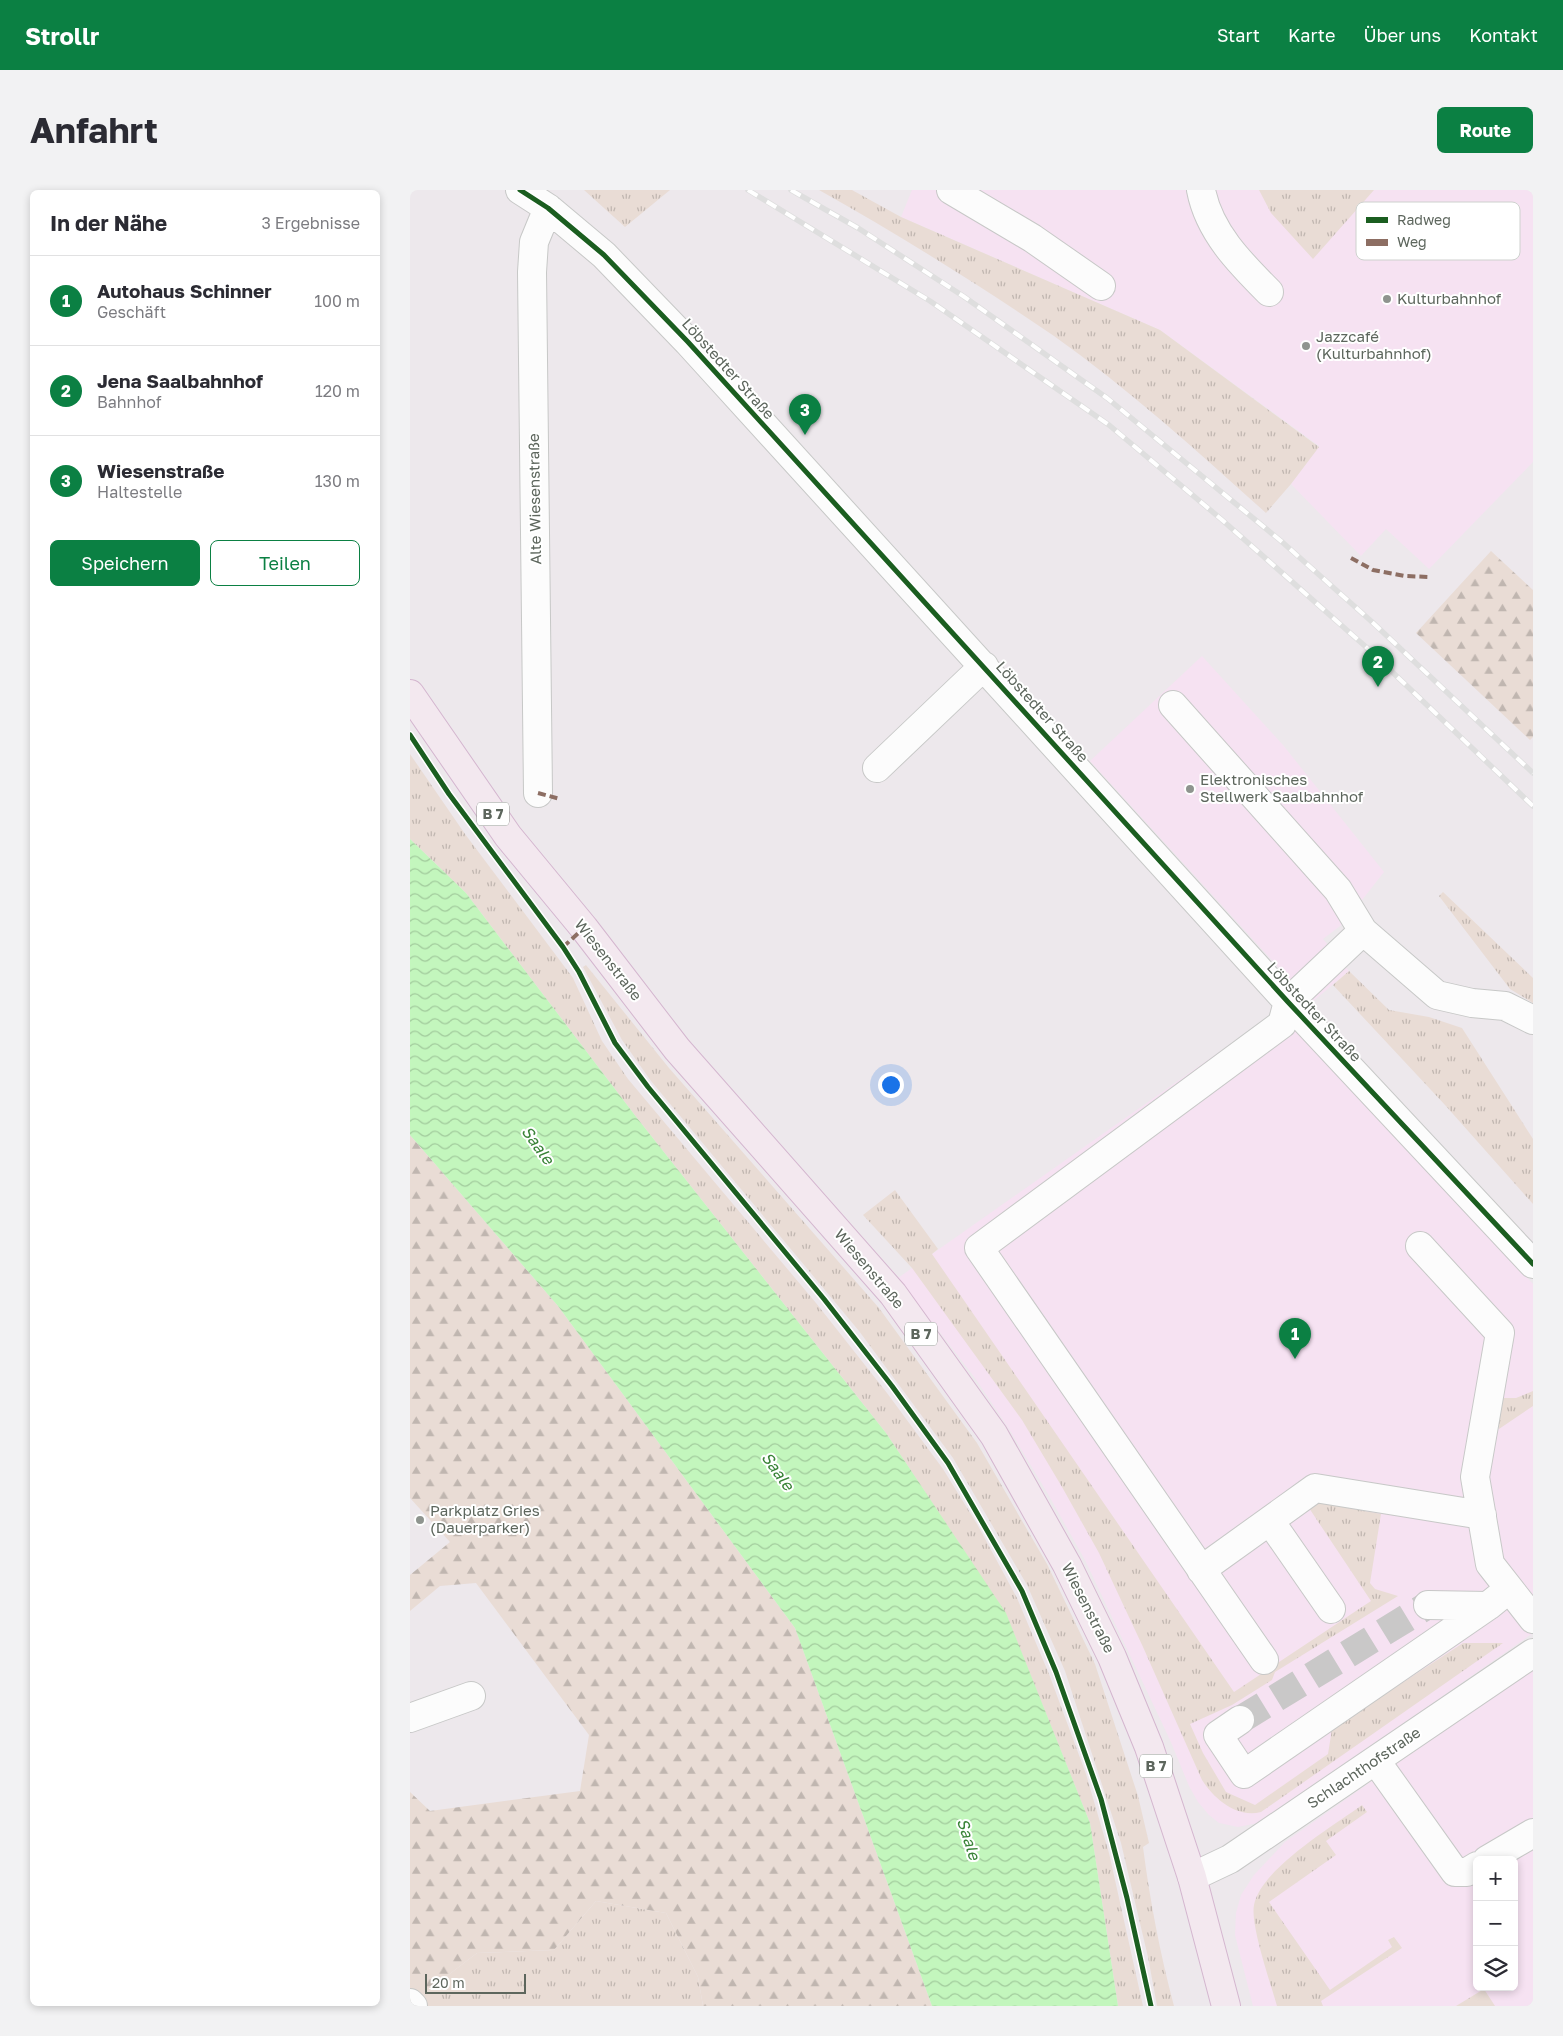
<!DOCTYPE html>
<html lang="de">
<head>
<meta charset="utf-8">
<style>
	:root { --surface:#fff; --page:#f2f2f3; --text:#2b2b33; --muted:#7c7c81; --line:#e1e1e2; --accent:#0b8043 }
	body { margin:0; font-family:"Golos Text",sans-serif; background:var(--page); color:var(--text) }
	.controls { position:absolute; right:15px; bottom:15px; display:grid; overflow:hidden; border-radius:8px; box-shadow:0 2px 8px #0003 }
	.controls button { width:45px; height:45px; display:grid; place-items:center; padding:0; border:0; border-bottom:1px solid var(--line); background:var(--surface); color:var(--text); font:25px sans-serif }
	.scale { position:absolute; left:15px; bottom:12px; width:101px; box-sizing:border-box; padding-left:5px; border:2px solid #5d665d; border-top:0; font-size:14px; line-height:18px; white-space:nowrap; color:#5d665d; -webkit-text-stroke:4px #fff; paint-order:stroke }
	.you { position:absolute; left:480px; top:894px; width:18px; height:18px; margin:-12px; border:4px solid #fff; border-radius:50%; background:#1a73e8; box-shadow:0 0 0 8px #1a73e833 }
	.badge { display:grid; place-items:center; width:32px; height:32px; border-radius:50%; background:var(--accent); color:#fff; font-size:16px; font-weight:700 }
	.pin { position:absolute; translate:-50% -41px; filter:drop-shadow(0 1px 2px #0008) }
	.pin::after { content:''; position:absolute; top:26px; width:18px; height:15px; background:inherit; clip-path:polygon(0 0,100% 0,50% 100%) }
	.list { margin:0; padding:0; list-style:none }
	h2 { display:flex; justify-content:space-between; align-items:center; height:65px; margin:0; padding:0 20px; font-size:21px }
	h2 small { font-size:16px; font-weight:400; color:var(--muted) }
	.list li { display:grid; grid-template-columns:32px 1fr auto; gap:15px; align-items:center; box-sizing:border-box; height:90px; padding:0 20px; border-top:1px solid var(--line) }
	.list b { display:block; font-size:19px; white-space:nowrap }
	.list p { margin:0; font-size:16px; white-space:nowrap; color:var(--muted) }
	.list em { font-size:16px; font-style:normal; color:var(--muted) }
	.actions { display:flex; gap:10px; padding:15px 20px }
	.actions a { flex:1; padding:11px 0; border:1px solid var(--accent); border-radius:8px; text-align:center; font-size:18px; color:var(--accent) }
	.actions .main { background:var(--accent); color:#fff }
	.icon { flex:none; width:28px; height:28px; fill:none; stroke:currentColor; stroke-width:2; stroke-linecap:round; stroke-linejoin:round }
	.map { position:relative; flex:none; width:1123px; height:1816px; overflow:hidden; border-radius:8px }
	header { display:flex; align-items:center; gap:30px; box-sizing:border-box; height:70px; padding:0 25px; background:var(--accent); color:#fff }
	header strong { font-size:24px }
	nav { display:flex; gap:28px; margin-inline-start:auto; font-size:18px }
	.intro { display:flex; align-items:center; justify-content:space-between; box-sizing:border-box; height:120px; padding:0 30px }
	h1 { margin:0; font-size:35px }
	.button { padding:12px 22px; border-radius:8px; background:var(--accent); color:#fff; font-size:18px; font-weight:700 }
	main { display:flex; gap:30px; padding:0 30px }
	aside { flex:1; background:var(--surface); border-radius:8px; box-shadow:0 2px 8px #0003 }
	.map>svg:first-child { display:block }
</style>
</head>
<body>
<header>
<strong>Strollr</strong>
<nav><a>Start</a><a>Karte</a><a>Über uns</a><a>Kontakt</a></nav>
</header>
<div class="intro"><h1>Anfahrt</h1><a class="button">Route</a></div>
<main>
<aside>
<h2>In der Nähe<small>3 Ergebnisse</small></h2>
<ul class="list">
<li><span class="badge">1</span><div><b>Autohaus Schinner</b><p>Geschäft</p></div><em>100 m</em></li>
<li><span class="badge">2</span><div><b>Jena Saalbahnhof</b><p>Bahnhof</p></div><em>120 m</em></li>
<li><span class="badge">3</span><div><b>Wiesenstraße</b><p>Haltestelle</p></div><em>130 m</em></li>
</ul>
<div class="actions"><a class="main">Speichern</a><a>Teilen</a></div>
</aside>
<div class="map">
<svg width="1123" height="1816" viewBox="0 0 1123 1816">
	<defs>
		<pattern id="grass-tufts" width="24" height="20" patternUnits="userSpaceOnUse" patternTransform="scale(1.25)"><rect width="24" height="20" fill="#e9dcd5"/><path d="M3 7l-1-3M5 7V3M7 7l1-3M15 17l-1-3M17 17v-4M19 17l1-3" fill="none" stroke="#c0b6b0"/></pattern>
		<pattern id="forest-firs" width="22" height="20" patternUnits="userSpaceOnUse" patternTransform="scale(1.25)"><rect width="22" height="20" fill="#e9dcd5"/><path d="M5 1l3.5 6h-7zM16 11l3.5 6h-7z" fill="#c0b6b0"/></pattern>
		<pattern id="water-waves" width="16" height="10" patternUnits="userSpaceOnUse" patternTransform="scale(1.25)"><rect width="16" height="10" fill="#c3f6bd"/><path d="M0 5q4-4 8 0t8 0" fill="none" stroke="#a2cb9d"/></pattern>
	</defs>
	<rect width="100%" height="100%" fill="#ede8ec"/>
	<path fill="#f6e2f2" fill-rule="evenodd" d="M502,0H1123V272L1019,379L976,339L951,366L881,294L909,256L750,140L491,27Z
		M792,466L873,555L974,682L934,733L913,749L939,781L901,813L680,571Z
		M870,819L1123,1094V1443L853,1632L828,1637L809,1633L799,1625L788,1612L779,1596L760,1550L675,1370L638,1304L599,1239L565,1188L488,1088Z
		M1123,1478V1816H843L825,1745L826,1723L831,1705L844,1685L875,1652ZM1067,1670H1104V1797H1067Z"/>
	<path fill="url(#grass-tufts)" d="M174,0H260L215,37Z
		M409,0H442L491,27L750,140L909,257L881,294L856,323C788,262 719,199 644,146C568,94 489,45 409,0Z
		M849,0H964L903,69L861,23Z
		M0,564L55,644L163,788L192,851L218,889L406,1113L477,1203L533,1279L567,1334L607,1408L639,1484L676,1584L699,1663L733,1816H708L680,1633L596,1424L476,1243L227,928L56,703L0,649Z
		M1033,702L1123,788V813L1100,799L1029,706Z
		M176,775L259,878L469,1118L567,1253L637,1374L685,1474L728,1606L739,1653L733,1657C740,1711 750,1763 764,1816H747L738,1767L711,1653L655,1481L617,1395L543,1268L449,1141L241,891L212,850L173,777Z
		M939,781L979,820L1019,827L1052,838L1123,949V1014L1035,915L923,795Z
		M485,1000L528,1059L522,1064L824,1502L961,1411L899,1318L907,1312L971,1324L960,1393L965,1399L988,1406L865,1482L862,1490L822,1515L780,1534L793,1563L816,1602L845,1615L918,1564L922,1539L1053,1453H1093L851,1622C827,1628 805,1610 792,1590L733,1457L689,1363L652,1297L612,1230L502,1078L453,1025Z
		M1123,1201V1216L1089,1239L1084,1224L1086,1208H1106Z
		M952,1615L957,1622L916,1651L926,1665L859,1712L920,1800L982,1757L978,1750L984,1747L992,1758L911,1811L913,1816H867C861,1794 840,1735 844,1715C851,1679 922,1637 952,1615Z
		M186,1711L256,1723L288,1787L293,1816H14L7,1809L67,1763L144,1760Z
		M1074,1799L1085,1816H1046Z"/>
	<path fill="url(#forest-firs)" d="M1081,361L1123,400V547L1120,550L1006,443Z
		M0,945L148,1116L385,1438L522,1816H293L288,1787L256,1723L186,1711L144,1760L67,1763L7,1809L0,1803V1602L20,1621L170,1601L179,1545L66,1393L30,1396L0,1421V1385L40,1352L0,1308Z"/>
	<path fill="url(#water-waves)" d="M0,649L56,703L227,928L476,1243L596,1423L680,1633L708,1816H522L385,1438L148,1116L0,945Z"/>
	<g fill="none" stroke-linecap="round" stroke-linejoin="round">
		<path stroke="#c9c8c8" stroke-width="28" stroke-dasharray="28 14" stroke-linecap="butt" d="M830,1530L1018,1415"/>
		<defs>
			<path id="minor" d="M110,0L138,18L194,65L278,152L878,812L1123,1074
				M541,0L622,48L691,96
				M791,0C799,42 830,73 859,102
				M763,515L928,700L953,741L878,812L872,834L569,1058L854,1470
				M467,578L574,476
				M128,603L122,82L124,52L138,18
				M953,741L1027,805L1062,813L1095,816L1123,830
				M1010,1056L1090,1143L1065,1287L1080,1374L1123,1429
				M860,1331L921,1419
				M791,1380L905,1298L1072,1325
				M1018,1415L1078,1416
				M0,1528L61,1506
				M830,1530L808,1545L834,1584L1078,1416L1099,1399
				M966,1571L1045,1682H1057L1067,1676
				M1077,1670L1123,1643
				M782,1687L820,1669L1123,1463
				M0,1813L3,1816"/>
			<path id="major" d="M0,504L98,646L174,738L267,859L483,1104L584,1245L657,1375L702,1467L739,1557L782,1687L816,1816"/>
		</defs>
		<use href="#minor" stroke="#c7c8c7" stroke-width="30"/>
		<use href="#major" stroke="#d4b6cf" stroke-width="30"/>
		<use href="#minor" stroke="#fcfcfc" stroke-width="28"/>
		<use href="#major" stroke="#f3e8ef" stroke-width="28"/>
		<defs>
			<path id="rail" d="M338,0L520,111L699,235L811,329L956,457L1123,616
				M381,0L448,38L553,106L697,208L871,351L961,431L1123,583"/>
		</defs>
		<use href="#rail" stroke="#dedede" stroke-width="5.5"/>
		<use href="#rail" stroke="#fff" stroke-width="4" stroke-dasharray="11" stroke-linecap="butt"/>
		<path stroke="#8d6e63" stroke-width="4" stroke-dasharray="8 4" stroke-linecap="butt" d="M941,368L963,380L995,386L1020,387
			M128,603L150,609
			M153,757L174,738"/>
		<defs>
			<path id="cycleway" d="M110,0L138,18L194,65L278,152L878,812L1123,1074
				M0,545L39,604L153,757L169,782L205,853L238,897L414,1109L482,1196L538,1273L612,1401L646,1482L691,1609L717,1708L741,1816"/>
		</defs>
		<use href="#cycleway" stroke="#fff" stroke-width="8"/>
		<use href="#cycleway" stroke="#1b5e20" stroke-width="5"/>
	</g>
	<g fill="#8f948f" stroke="#fff" stroke-width="2">
		<circle cx="977" cy="109" r="5"/>
		<circle cx="896" cy="156" r="5"/>
		<circle cx="780" cy="599" r="5"/>
		<circle cx="10" cy="1330" r="5"/>
	</g>
	<g text-anchor="middle" stroke-width="4" stroke-linejoin="round" paint-order="stroke">
		<g fill="#fff" stroke="#8e948e" stroke-width="1">
			<rect x="67" y="612.5" width="32" height="23" rx="4"/>
			<rect x="495" y="1132.5" width="32" height="23" rx="4"/>
			<rect x="730" y="1564.5" width="32" height="23" rx="4"/>
		</g>
		<g font-size="14" font-weight="bold" fill="#5d665d">
			<text x="83" y="629">B 7</text>
			<text x="511" y="1149">B 7</text>
			<text x="746" y="1581">B 7</text>
		</g>
		<g font-size="15" fill="#5d665d" stroke="#fff" text-anchor="start">
			<text x="987" y="114">Kulturbahnhof</text>
			<text x="906" y="152">Jazzcafé<tspan x="906" dy="17">(Kulturbahnhof)</tspan></text>
			<text x="790" y="595">Elektronisches<tspan x="790" dy="17">Stellwerk Saalbahnhof</tspan></text>
			<text x="20" y="1326">Parkplatz Gries<tspan x="20" dy="17">(Dauerparker)</tspan></text>
		</g>
		<g font-size="15" fill="#5d665d" stroke="#fff">
			<text transform="translate(318 179) rotate(48)" y="5">Löbstedter Straße</text>
			<text transform="translate(125 309) rotate(-91)" y="5">Alte Wiesenstraße</text>
			<text transform="translate(632 522) rotate(48)" y="5">Löbstedter Straße</text>
			<text transform="translate(198 770) rotate(52)" y="5">Wiesenstraße</text>
			<text transform="translate(904 822) rotate(47)" y="5">Löbstedter Straße</text>
			<text transform="translate(459 1079) rotate(50)" y="5">Wiesenstraße</text>
			<text transform="translate(678 1418) rotate(63)" y="5">Wiesenstraße</text>
			<text transform="translate(954 1578) rotate(-34)" y="5">Schlachthofstraße</text>
		</g>
		<g font-size="16" font-style="italic" fill="#398337" stroke="#fff">
			<text transform="translate(128 955) rotate(54)" y="6">Saale</text>
			<text transform="translate(368 1281) rotate(54)" y="6">Saale</text>
			<text transform="translate(559 1649) rotate(72)" y="6">Saale</text>
		</g>
	</g>
	<rect x="946" y="12" width="164" height="58" rx="8" fill="#fff" stroke="#ced1ce" stroke-width="1"/>
	<rect x="956" y="27" width="22" height="6" fill="#1b5e20"/>
	<rect x="956" y="49" width="22" height="7" fill="#8d6e63"/>
	<g font-size="14" fill="#5d665d">
		<text x="987" y="35">Radweg</text>
		<text x="987" y="57">Weg</text>
	</g>
</svg>
<div class="controls">
<button>+</button>
<button>−</button>
<button><svg class="icon" aria-label="layers" viewBox="0 0 24 24"><path d="M12 4l9 5-9 5-9-5zM3 14l9 5 9-5"/></svg></button>
</div>
<div class="scale">20 m</div>
<div class="you"></div>
<div class="pin badge" style="left:885px;top:1169px">1</div>
<div class="pin badge" style="left:968px;top:497px">2</div>
<div class="pin badge" style="left:395px;top:245px">3</div>
</div>
</main>
</body>
</html>
